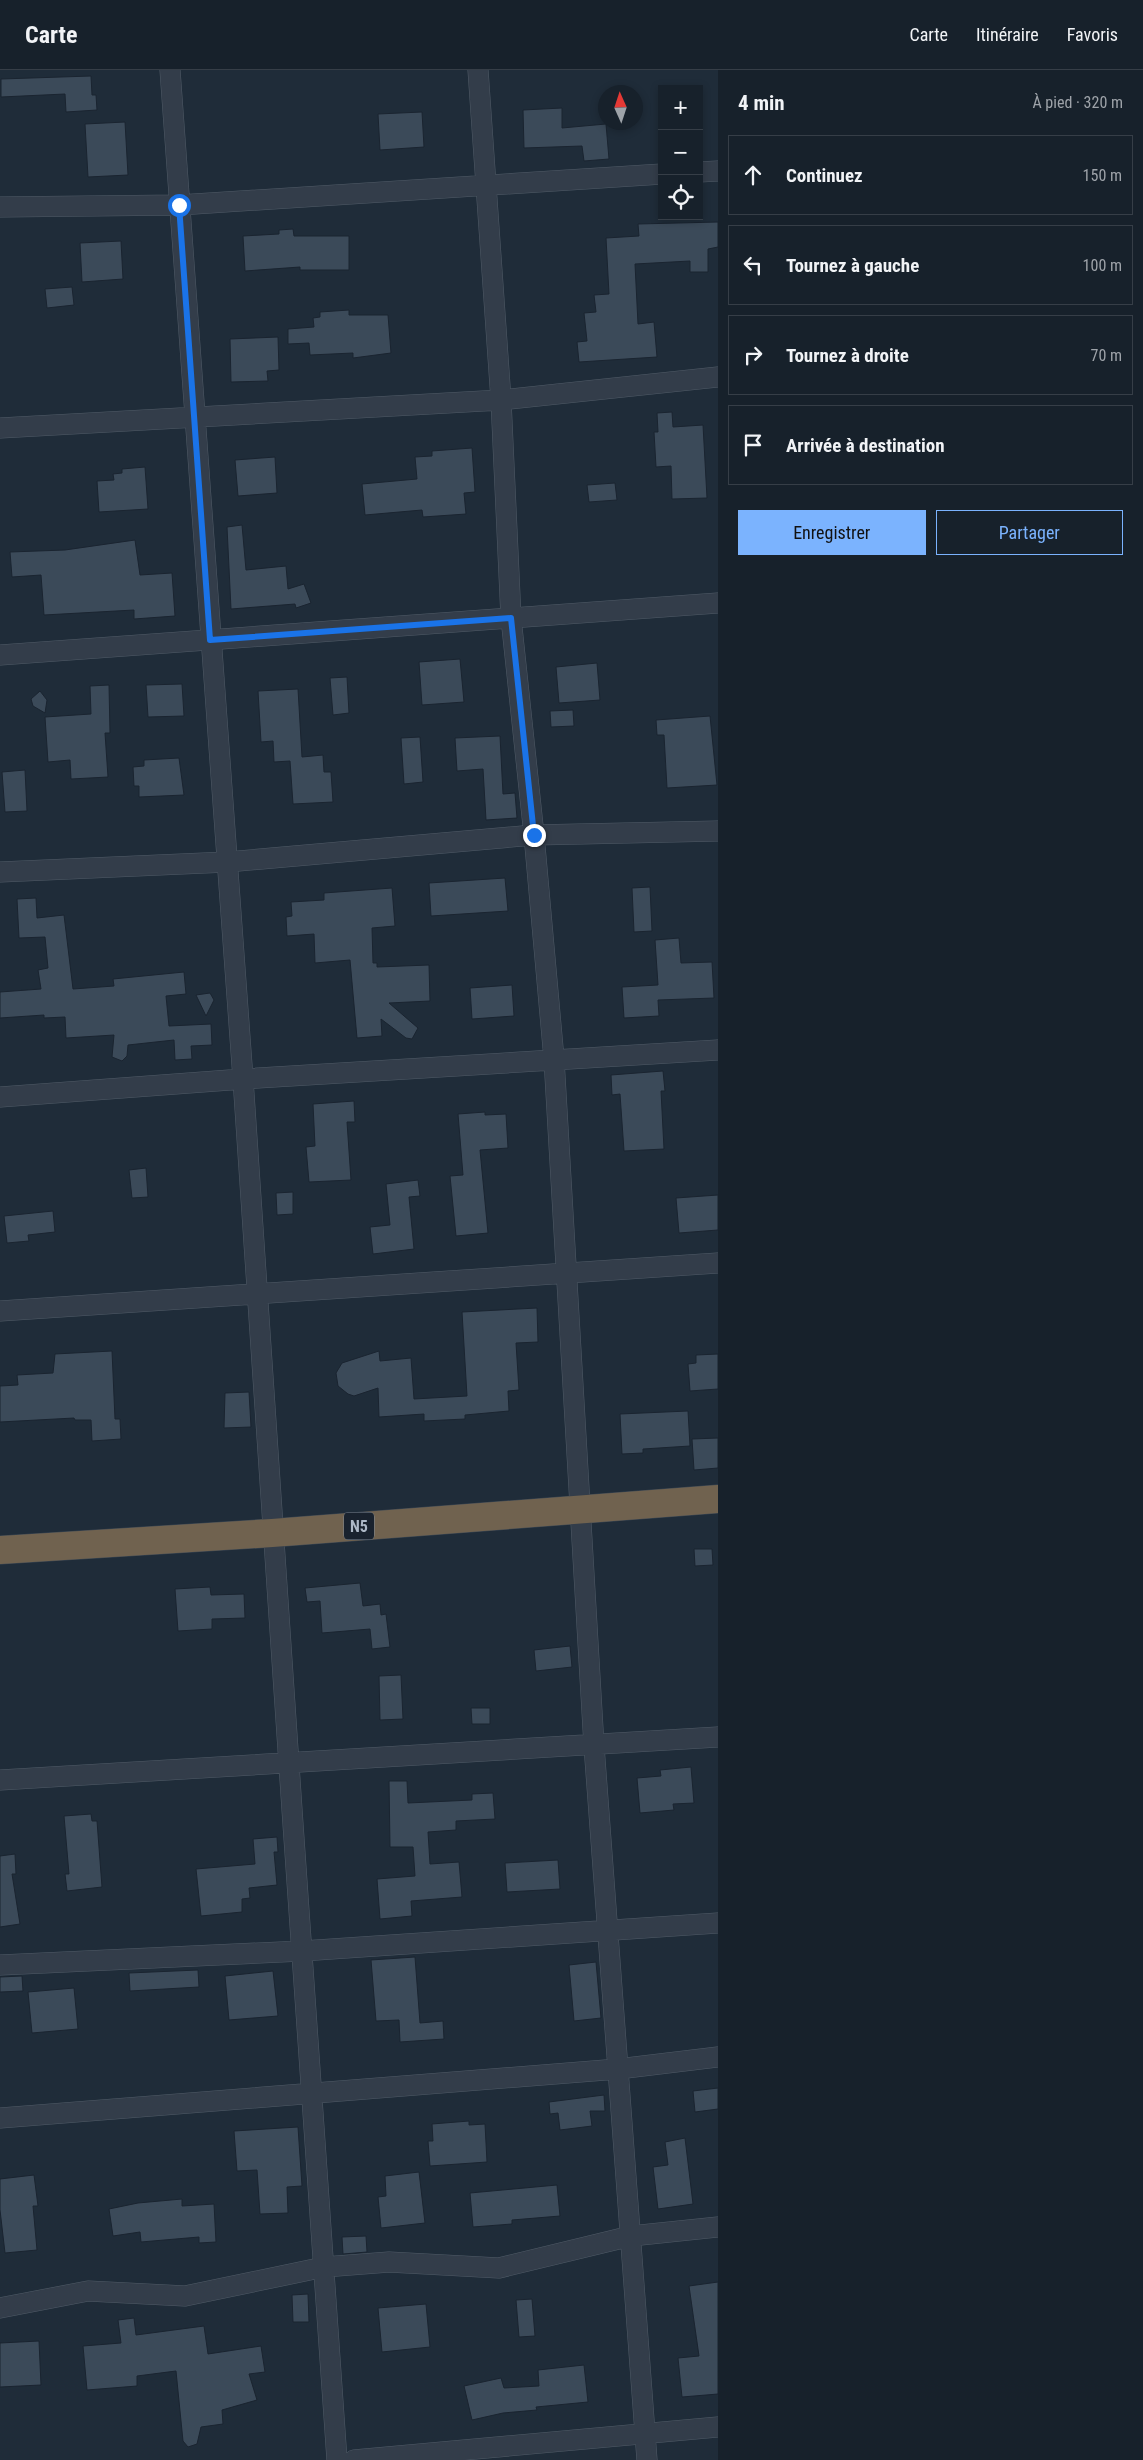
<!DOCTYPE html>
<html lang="fr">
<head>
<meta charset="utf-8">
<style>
	:root { --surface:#17212b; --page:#242e37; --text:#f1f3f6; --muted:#9ea3a9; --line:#363e47; --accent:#7bb3fe }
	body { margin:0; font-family:"Roboto Condensed",sans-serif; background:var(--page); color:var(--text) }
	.controls { position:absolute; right:15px; top:15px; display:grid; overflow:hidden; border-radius:0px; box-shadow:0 2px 8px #0003 }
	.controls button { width:45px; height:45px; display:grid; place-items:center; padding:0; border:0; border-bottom:1px solid var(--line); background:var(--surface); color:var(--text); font:25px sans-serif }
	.compass { position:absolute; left:598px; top:15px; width:45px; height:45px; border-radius:50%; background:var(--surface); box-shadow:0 2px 8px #0003; rotate:357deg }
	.stop { position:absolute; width:15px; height:15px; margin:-11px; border:4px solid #1a73e8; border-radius:50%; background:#fff }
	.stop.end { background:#1a73e8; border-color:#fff; box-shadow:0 1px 5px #0008 }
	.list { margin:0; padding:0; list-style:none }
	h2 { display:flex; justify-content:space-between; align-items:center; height:65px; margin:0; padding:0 20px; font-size:21px }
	h2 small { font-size:16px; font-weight:400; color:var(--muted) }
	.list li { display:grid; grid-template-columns:32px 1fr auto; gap:15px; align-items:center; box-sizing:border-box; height:80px; margin:0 10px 10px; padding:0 10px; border:1px solid var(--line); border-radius:0px }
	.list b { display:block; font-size:19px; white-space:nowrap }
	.list em { font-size:16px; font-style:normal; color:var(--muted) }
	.actions { display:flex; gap:10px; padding:15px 20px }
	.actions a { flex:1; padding:11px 0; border:1px solid var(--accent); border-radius:0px; text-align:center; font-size:18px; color:var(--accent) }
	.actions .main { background:var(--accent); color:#111 }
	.icon { flex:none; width:28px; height:28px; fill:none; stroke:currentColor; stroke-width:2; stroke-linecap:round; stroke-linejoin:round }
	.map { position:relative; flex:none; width:718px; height:2390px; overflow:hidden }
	header { display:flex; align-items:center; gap:30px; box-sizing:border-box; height:70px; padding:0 25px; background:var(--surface); border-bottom:1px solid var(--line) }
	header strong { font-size:24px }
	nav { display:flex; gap:28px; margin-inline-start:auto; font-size:18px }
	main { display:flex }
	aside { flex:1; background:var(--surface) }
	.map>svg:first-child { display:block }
</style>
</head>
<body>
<header>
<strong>Carte</strong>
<nav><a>Carte</a><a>Itinéraire</a><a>Favoris</a></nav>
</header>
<main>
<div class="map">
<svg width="718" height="2390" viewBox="0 0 718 2390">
	<rect width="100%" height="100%" fill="#1f2c39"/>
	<path fill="#3b4a59" stroke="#1a2430" d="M91,6L92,25H96L97,40L66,42L65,24L1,27V9Z
		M562,38V58L606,54L609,89L584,91L582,76L524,78L523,40Z
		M422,42L424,77L380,80L378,44Z
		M125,52L128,105L88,107L85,54Z
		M718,152V177L708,179V202H690V191L635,194L638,254L654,252L657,287L579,292L577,272L587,271L584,243L596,242L594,225L609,224L606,168L639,166L638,154Z
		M293,159L294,166H349V200H300V197L245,201L243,166L279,164V160Z
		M121,171L123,209L82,212L80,173Z
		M72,217L74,235L47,238L45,219Z
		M349,240V245H388L391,283L353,288V283L310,285L309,273L288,274V259L314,257L313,248L320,247V242Z
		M278,267L279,300L267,301L268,311L231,312L230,269Z
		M672,342L673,357L703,355L707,428L672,429L671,396L656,397L654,362H658L657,343Z
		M472,378L475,422L464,423L466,444L423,447L422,440L365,445L362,414L417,409L415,387L432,386V381Z
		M275,387L277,423L238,426L235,390Z
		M145,397L148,439L99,442L97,411L114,410L113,404L122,403V399Z
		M615,413L617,430L589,432L587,415Z
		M242,455L246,500L286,496L288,519L304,514L311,533L296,538L295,534L231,539L227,457Z
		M135,470L140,505L172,503L175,546L134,549V540L44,545L41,505L12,507L10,482L65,480Z
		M460,589L464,632L422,635L419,592Z
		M597,593L600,630L559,633L556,597Z
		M347,607L349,643L333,645L330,608Z
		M182,614L184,646L148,647L146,615Z
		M109,615L110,663H105L108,707L71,709L70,690L48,692L45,647L91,644L90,616Z
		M298,619L302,687L323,685L324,702H331L333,732L293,734L290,691L274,692L273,671L261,672L258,621Z
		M40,621L47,630L45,643L33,636L31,629Z
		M573,640L574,656L551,657L550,641Z
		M710,646L717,715L667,718L664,665H657L656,650Z
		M500,666L503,724L515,723L517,748L486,750L483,699L457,701L455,668Z
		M420,667L423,712L404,714L401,668Z
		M179,688L184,725L139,727V716H134L133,697L144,696V690Z
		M25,700L27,741L5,742L2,702Z
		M505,808L508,841L431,846L429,813Z
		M650,817L652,861L634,862L632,818Z
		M392,818L395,856L372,858L373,893H377V897L429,895L430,931L389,933L418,958L412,969L406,968L381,949L382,966L357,968L350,890L315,893L314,864L287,866L286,847L292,846L291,832L324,830V823Z
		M36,828L37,848L64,845L73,919L114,916L113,909L184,902L186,924L166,926L169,956L211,954L212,975L191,976L192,989L175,990L174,970L128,975L127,986L122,991L112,987L114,965L66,968L65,947L44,948V945L0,948V922L41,919L38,900L48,898L45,867L19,868L17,829Z
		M679,868L681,893L712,892L714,928L658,930L659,946L624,948L622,917L658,915L655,870Z
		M512,915L514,946L472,949L470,918Z
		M210,923L214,930L206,946L196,925Z
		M663,1001L665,1021H661L664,1079L624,1081L620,1024L612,1025L611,1005Z
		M354,1031L355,1052H347L351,1110L309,1112L306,1077L315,1076L313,1034Z
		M485,1042V1045L506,1044L508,1078L480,1080L488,1163L456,1166L450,1106L463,1105L458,1044Z
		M146,1098L148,1127L132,1128L129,1100Z
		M418,1110L420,1126L409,1127L414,1179L373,1184L370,1157L390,1155L386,1114Z
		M293,1122V1144L277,1145L276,1123Z
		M718,1125V1160L679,1163L676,1128Z
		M53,1141L55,1162L28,1165L29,1171L7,1173L4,1146Z
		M537,1238L538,1272L516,1273L519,1320L508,1321L509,1341L465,1345V1349L424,1351V1344L379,1347L378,1318L354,1326L348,1324L338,1316L336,1303L342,1293L379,1281L380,1291L411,1288L414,1329L467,1326L462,1242Z
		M112,1281L115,1349H120L121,1369L92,1371L91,1350H75L74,1348L0,1352V1316L18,1315L17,1305L53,1303L55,1284Z
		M718,1284V1319L690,1321L688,1294L696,1293V1285Z
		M249,1322L251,1357L224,1358L225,1323Z
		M688,1341L690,1376L643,1379V1383L622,1384L620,1344Z
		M718,1368V1398L694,1400L692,1369Z
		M694,1479H712L713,1495L695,1496Z
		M360,1513L363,1536L380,1534L381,1545L386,1544L390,1577L372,1579L370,1559L322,1563L320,1531L307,1532L305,1518Z
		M210,1517L211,1525L244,1524L245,1548L212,1549V1559L178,1561L175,1519Z
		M570,1576L572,1597L536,1601L534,1580Z
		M401,1605L403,1649L380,1650L379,1606Z
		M471,1638H490V1654H472Z
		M691,1697L694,1733L673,1734L674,1740L640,1743L637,1708L661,1706L660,1700Z
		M389,1711H407L408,1733L472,1730V1724L493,1723L495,1749L456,1751V1760L428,1762L430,1794L459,1792L462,1827L411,1831L412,1846L380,1849L377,1809L415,1806L413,1777H390Z
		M91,1744L92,1751H97L102,1817L67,1821L65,1804H69L64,1746Z
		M277,1767L278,1782H274L277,1815L249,1818L250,1828L242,1829V1842L201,1846L196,1799L255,1794L253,1769Z
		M15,1784L16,1804H12L20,1854L0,1857V1786Z
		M558,1790L560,1819L507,1822L505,1793Z
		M415,1887L420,1953L443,1951L444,1969L400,1972L399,1950L376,1951L371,1890Z
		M596,1892L601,1948L574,1951L569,1895Z
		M198,1900L199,1917L130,1921L129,1903Z
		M273,1901L278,1946L229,1950L225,1906Z
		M22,1906L23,1921L0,1922V1907Z
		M74,1918L78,1959L32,1963L28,1922Z
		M718,2018V2039L695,2042L693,2021Z
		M604,2025L605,2041H590L592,2056L560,2060L558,2043L550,2044L549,2032Z
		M469,2051V2055L485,2054L487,2092L430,2096L428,2071H433L432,2054Z
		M298,2057L302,2116L287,2117L288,2143L260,2144L257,2100L237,2101L234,2061Z
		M685,2068L693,2134L658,2139L653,2097L668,2095L665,2072Z
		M419,2102L425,2153L381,2158L378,2127L386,2126L385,2106Z
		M34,2105L38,2136H33L37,2180L5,2183L0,2140V2109Z
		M557,2115L560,2146L512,2150V2154L473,2157L470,2123Z
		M182,2129V2136L214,2134L216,2172L199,2173V2167L141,2172L140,2162L113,2166L109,2139L138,2133Z
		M366,2166L367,2182L343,2184L342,2167Z
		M718,2212V2324L682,2327L678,2288L699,2286L689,2216Z
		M308,2224L309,2252H293L292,2225Z
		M532,2229L535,2266L519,2267L516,2230Z
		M426,2234L430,2277L382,2282L378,2238Z
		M134,2248L136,2265L204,2256L208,2284L261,2276L265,2302L249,2304L257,2330L222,2340L223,2354L201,2357L197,2374L188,2377L183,2371L176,2301L137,2306V2316L87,2320L83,2276L121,2273L118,2250Z
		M39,2271L41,2315L0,2317V2273Z
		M584,2295L588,2332L536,2337L537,2340L503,2343L472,2350L464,2316L501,2308L504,2318L539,2316L538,2300Z"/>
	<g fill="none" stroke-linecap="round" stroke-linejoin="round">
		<defs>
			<path id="street" d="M170,0C193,336 220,672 243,1009C273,1469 305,1930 337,2390
				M478,0L501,330L511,548L534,765L554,989L594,1676L647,2390
				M699,102L718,101
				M0,137L179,135L662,104
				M0,358L501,330L718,307
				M0,585L718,533
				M0,802L227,792L534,765L718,761
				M0,1027L243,1009L718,980
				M0,1241L718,1193
				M0,1710L718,1667
				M0,1895L302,1881L718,1853
				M0,2048L618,1999L718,1987
				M0,2238L88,2221L185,2226L324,2197L389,2192L499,2198L631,2166L718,2157
				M354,2390L718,2357"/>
			<path id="highway" d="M0,1480L272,1463L718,1429"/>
		</defs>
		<use href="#street" stroke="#505b67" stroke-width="21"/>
		<use href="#highway" stroke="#3d4854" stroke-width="29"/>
		<use href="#street" stroke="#333d4a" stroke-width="20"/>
		<use href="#highway" stroke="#70624f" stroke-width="28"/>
	</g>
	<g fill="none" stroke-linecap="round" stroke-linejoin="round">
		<path stroke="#1a73e8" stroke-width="6" d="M179,135L210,570L511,548L534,765"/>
	</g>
	<g text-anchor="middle" stroke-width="4" stroke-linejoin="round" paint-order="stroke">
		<rect fill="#19222e" stroke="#818b98" stroke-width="1" x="344" y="1442.5" width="30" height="27" rx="4"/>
		<g font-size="16" font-weight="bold" fill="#adb8c6">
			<text x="359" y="1462">N5</text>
		</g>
	</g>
</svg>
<div class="controls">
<button>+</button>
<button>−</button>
<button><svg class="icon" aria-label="locate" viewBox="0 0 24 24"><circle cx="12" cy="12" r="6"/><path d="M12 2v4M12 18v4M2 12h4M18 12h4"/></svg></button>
</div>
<svg class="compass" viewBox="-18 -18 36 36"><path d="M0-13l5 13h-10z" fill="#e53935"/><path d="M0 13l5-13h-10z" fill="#9ea3a9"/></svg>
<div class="stop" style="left:179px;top:135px"></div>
<div class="stop end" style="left:534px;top:765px"></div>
</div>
<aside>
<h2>4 min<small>À pied · 320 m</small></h2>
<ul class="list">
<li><svg class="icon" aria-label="ahead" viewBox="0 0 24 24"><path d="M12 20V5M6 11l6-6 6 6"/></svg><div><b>Continuez</b></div><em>150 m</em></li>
<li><svg class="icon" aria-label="left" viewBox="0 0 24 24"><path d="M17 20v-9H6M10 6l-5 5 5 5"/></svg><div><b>Tournez à gauche</b></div><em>100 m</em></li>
<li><svg class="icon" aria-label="right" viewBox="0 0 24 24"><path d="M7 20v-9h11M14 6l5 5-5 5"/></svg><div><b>Tournez à droite</b></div><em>70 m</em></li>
<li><svg class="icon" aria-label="arrive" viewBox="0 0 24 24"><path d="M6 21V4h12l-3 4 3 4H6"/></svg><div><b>Arrivée à destination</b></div></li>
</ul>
<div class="actions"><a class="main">Enregistrer</a><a>Partager</a></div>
</aside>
</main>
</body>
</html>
